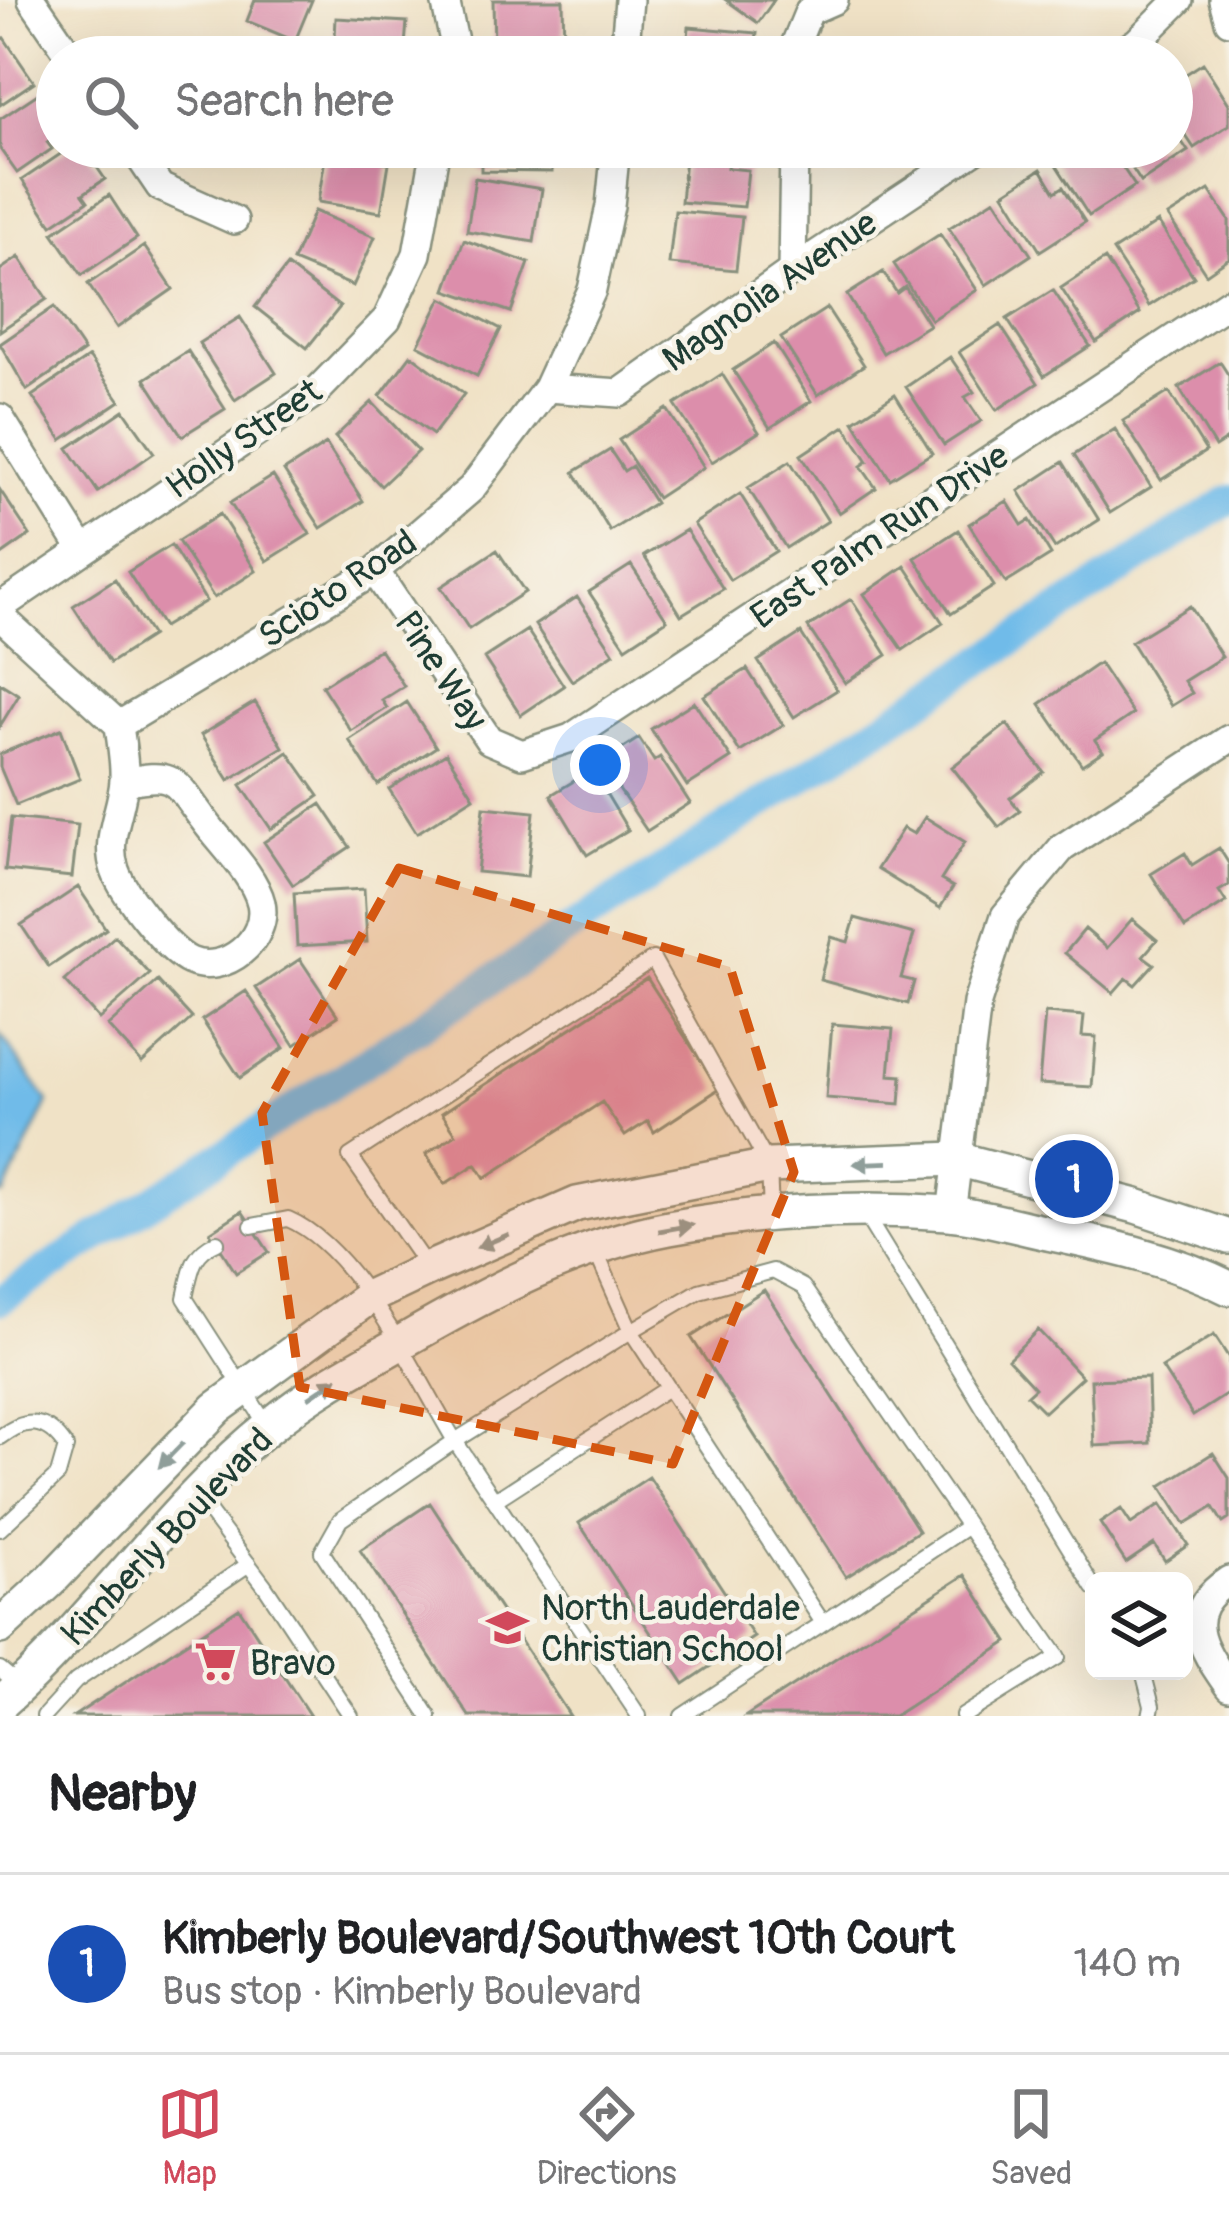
<!DOCTYPE html>
<html lang="en">
<head>
<meta charset="utf-8">
<style>
	:root { --surface:#fff; --page:#f2f2f2; --text:#202124; --muted:#757577; --line:#e0e0e0; --accent:#d1495b }
	body { margin:0; font-family:Pangolin,sans-serif; background:var(--page); color:var(--text) }
	.controls { position:absolute; right:36px; bottom:36px; display:grid; overflow:hidden; border-radius:18px; box-shadow:0 12px 48px #0002 }
	.controls button { width:108px; height:108px; display:grid; place-items:center; padding:0; border:0; border-bottom:3px solid var(--line); background:var(--surface); color:var(--text); font:60px sans-serif }
	.you { position:absolute; left:600px; top:765px; width:42px; height:42px; margin:-30px; border:9px solid #fff; border-radius:50%; background:#1a73e8; box-shadow:0 0 0 18px #1a73e833 }
	.badge { display:grid; place-items:center; width:78px; height:78px; border-radius:50%; background:var(--accent); color:#fff; font-size:39px; font-weight:700 }
	.pin { position:absolute; translate:-50% -50%; border:6px solid #fff; box-shadow:0 3px 12px #0006 }
	.list { margin:0; padding:0; list-style:none }
	h2 { display:flex; justify-content:space-between; align-items:center; height:156px; margin:0; padding:0 48px; font-size:51px }
	h2 small { font-size:39px; font-weight:400; color:var(--muted) }
	.list li { display:grid; grid-template-columns:78px 1fr auto; gap:36px; align-items:center; box-sizing:border-box; height:180px; padding:0 48px; border-top:3px solid var(--line) }
	.list b { display:block; font-size:45px; white-space:nowrap }
	.list p { margin:0; font-size:39px; white-space:nowrap; color:var(--muted) }
	.list em { font-size:39px; font-style:normal; color:var(--muted) }
	.icon { flex:none; width:66px; height:66px; fill:none; stroke:currentColor; stroke-width:2; stroke-linecap:round; stroke-linejoin:round }
	.map { position:relative; flex:none; width:1229px; height:1716px; overflow:hidden }
	.search { position:absolute; background:var(--surface); box-shadow:0 12px 48px #0002; left:36px; right:36px; top:36px; height:132px; display:flex; align-items:center; gap:30px; box-sizing:border-box; padding:0 42px; border-radius:66px; color:var(--muted); font-size:45px }
	.sheet { height:336px; background:var(--surface) }
	nav { display:flex; justify-content:space-around; align-items:center; box-sizing:border-box; height:168px; border-top:3px solid var(--line); background:var(--surface); font-size:33px; color:var(--muted) }
	nav a { display:grid; justify-items:center; gap:6px }
	nav .on { color:var(--accent) }
	.map>svg:first-child { display:block }
</style>
</head>
<body>
<div class="map">
<svg width="1229" height="1716" viewBox="0 0 1229 1716">
	<rect width="100%" height="100%" fill="#f7f3e8"/>
	<filter id="ink" filterUnits="userSpaceOnUse"><feTurbulence type="fractalNoise" baseFrequency=".00833" numOctaves="2"/><feDisplacementMap in="SourceGraphic" scale="24" xChannelSelector="R" yChannelSelector="G"/><feConvolveMatrix kernelMatrix="1 2 1 2 8 2 1 2 1" color-interpolation-filters="sRGB"/></filter>
	<filter id="wash" filterUnits="userSpaceOnUse"><feTurbulence type="fractalNoise" baseFrequency=".004" numOctaves="4" result="noise"/><feDisplacementMap in="SourceGraphic" scale="48" xChannelSelector="R" yChannelSelector="G"/><feGaussianBlur stdDeviation="2.7" result="paint"/><feColorMatrix in="noise" values="0 0 0 0 0 0 0 0 0 0 0 0 0 0 0 0 0 1.4 0 .05"/><feComposite in="paint" operator="in"/></filter>
	<g filter="url(#wash)">
		<rect width="100%" height="100%" fill="#f0e2c6"/>
		<path fill="#70bbe9" stroke="#487c8e" stroke-width="3" d="M0,1034L48,1102L4,1194L0,1195Z"/>
		<g fill="none" stroke-linecap="round" stroke-linejoin="round">
			<path stroke="#70bbe9" stroke-width="30" d="M0,1300L1229,500"/>
		</g>
		<g id="blocks">
			<path fill="#dc8eab" d="M255,0H312L295,41L247,21Z
				M493,0H563L564,46L494,48Z
				M726,0H774L758,23Z
				M336,18L407,22L404,57H334Z
				M689,27L757,33L754,57H686Z
				M4,38L34,82L0,105V40Z
				M1203,63L1229,104V125L1194,148L1172,115V83Z
				M45,89L57,106V135L47,142L52,149L17,173L0,149V119Z
				M1172,127L1188,151L1141,182L1118,147H1172Z
				M71,147H83L105,179L83,194L88,201L52,225L22,180Z
				M481,147H552V172L481,171Z
				M686,147L729,151L727,168L748,170L744,207L681,202Z
				M1073,147H1109L1135,186L1089,216L1053,160Z
				M326,152L389,163L381,212L318,202Z
				M1041,169L1055,192L1063,187L1085,222L1040,251L1004,193Z
				M475,178L542,189L534,242L467,231Z
				M1209,190L1229,220V258L1206,274L1168,216Z
				M109,195L137,238L82,275L53,233Z
				M995,199L1031,255L986,285L949,228Z
				M314,211L375,237L353,286L293,261Z
				M675,211L742,217L736,270L669,264Z
				M1158,222L1194,277L1149,306L1113,251Z
				M940,234L977,290L931,320L894,264Z
				M464,240L529,263L511,312L446,290Z
				M144,246L173,289L117,328L88,284Z
				M19,257L47,299L0,331V270Z
				M1105,259L1140,313L1096,342L1061,288Z
				M287,266L340,307L307,348L255,307Z
				M883,272L897,293L905,287L929,325L883,353L847,295Z
				M1053,290L1090,346L1044,376L1007,319Z
				M442,298L501,329L477,376L418,345Z
				M54,307L84,351L27,390L0,344Z
				M827,308L864,365L818,395L781,338Z
				M240,317L276,373L235,400L199,343Z
				M1000,325L1038,383L997,410L959,352Z
				M774,343L811,401L770,428L733,370Z
				M188,351L225,409L182,436L145,379Z
				M411,355L464,394L433,435L380,396Z
				M89,357L120,401L62,440L32,396Z
				M950,357L974,392L965,397L981,421L944,445L906,387Z
				M1220,362L1229,376V438L1215,447L1179,388Z
				M722,374L759,432L712,462L675,405Z
				M1169,392L1206,451L1161,480L1123,421Z
				M895,394L932,453L890,479L854,421Z
				M372,402L418,451L381,486L335,437Z
				M667,409L704,467L657,498L619,440Z
				M124,410L154,453L98,492L68,448Z
				M845,426L868,461L861,466L876,488L839,513L801,455Z
				M1115,429L1151,487L1110,513L1074,455Z
				M326,444L363,501L321,528L284,471Z
				M610,450L624,471L632,466L655,503L610,531L574,472Z
				M790,461L828,521L786,548L748,488Z
				M1063,462L1099,520L1055,548L1019,491Z
				M273,476L310,534L267,561L230,503Z
				M0,490L30,535L0,556Z
				M740,494L776,551L730,580L694,524Z
				M1007,501L1022,525L1030,520L1051,555L1006,583L969,524Z
				M220,514L256,571L214,598L178,541Z
				M686,530L723,589L681,615L644,556Z
				M958,530L994,586L951,614L915,558Z
				M171,545L206,601L163,627L128,572Z
				M497,550L525,592L469,629L441,587Z
				M631,565L667,620L626,647L589,592Z
				M905,566L943,623L903,650L864,594Z
				M115,579L152,636L110,663L73,606Z
				M577,597L614,653L572,681L535,625Z
				M851,599L887,655L845,683L808,627Z
				M1190,606L1222,657L1184,681L1192,693L1171,706L1131,642Z
				M527,630L564,686L521,715L484,658Z
				M801,633L837,690L794,717L758,661Z
				M380,649L404,686L382,700L387,708L351,731L322,686Z
				M1099,663L1133,714L1095,740L1103,751L1082,765L1040,704Z
				M747,669L783,725L740,752L704,696Z
				M0,683L19,695L0,726Z
				M255,702L283,747L229,780L201,735Z
				M407,702L436,747L378,785L349,740Z
				M694,702L731,758L687,786L651,729Z
				M1007,724L1044,772L1010,798L1020,811L999,827L952,767Z
				M61,729L80,779L16,805L0,767V754Z
				M639,738L654,761L660,757L690,803L647,831L601,763Z
				M288,752L319,796L271,829L241,785Z
				M446,753L474,797L417,833L389,789Z
				M592,770L628,830L587,855L551,795Z
				M321,804L350,847L293,885L264,842Z
				M484,807L534,812L527,877L477,872Z
				M925,817L965,842L941,880L953,887L940,908L877,869L903,828L914,834Z
				M11,818L78,825L72,877L5,870Z
				M1219,848L1229,864V885L1219,891L1226,902L1185,928L1151,874L1185,853L1192,865Z
				M78,887L106,929L49,967L21,925Z
				M364,889L367,942L297,946L294,893Z
				M855,918L914,934L901,978L914,981L908,1004L820,980L831,937L848,942Z
				M1132,919L1157,940L1143,956L1154,964L1135,985L1126,978L1113,993L1065,953L1085,929L1107,948Z
				M115,936L150,974L99,1019L65,981Z
				M300,959L338,1016L295,1045L256,988Z
				M647,978L719,1089L654,1132L648,1121L625,1136L602,1102L485,1178L476,1164L445,1184L426,1154L456,1134L442,1113Z
				M158,981L192,1018L142,1063L108,1026Z
				M246,991L284,1048L240,1078L202,1020Z
				M1045,1013L1084,1016L1082,1036L1096,1037L1092,1087L1039,1084Z
				M832,1024L893,1029L889,1075L902,1076L900,1104L826,1098Z
				M242,1211L269,1252L236,1273L210,1232Z
				M764,1290L919,1531L846,1577L691,1337Z
				M1038,1330L1082,1377L1044,1412L1027,1395L1035,1388L1008,1359Z
				M1214,1335L1229,1358V1393L1193,1416L1162,1368Z
				M1148,1378L1150,1443L1094,1446L1091,1380Z
				M1213,1453L1229,1478V1519L1223,1523L1213,1507L1185,1524L1161,1486Z
				M649,1477L754,1637L684,1684L579,1523Z
				M430,1503L570,1716H469L360,1550Z
				M1161,1504L1188,1545L1165,1561L1154,1544L1126,1563L1100,1523L1121,1509L1131,1524Z
				M965,1575L1008,1642L894,1716H746Z
				M239,1608L310,1716H74Z"/>
		</g>
	</g>
	<g filter="url(#ink)">
		<use href="#blocks" fill-opacity="0" stroke="#88907d" stroke-width="3"/>
		<g fill="none" stroke-linecap="round" stroke-linejoin="round">
			<defs>
				<path id="service" d="M864,1213L1094,1588
					M252,1226L288,1219C358,1249 415,1375 455,1441L631,1331L823,1623L682,1716
					M217,1242C191,1253 191,1272 185,1298L268,1427
					M595,1250L631,1331L699,1291L773,1271L803,1287L1058,1657L963,1716
					M427,1267L350,1156L653,959L769,1166L771,1214
					M0,1437C26,1417 47,1418 66,1447L58,1475L0,1529
					M197,1496L265,1586L351,1716
					M495,1500L668,1388
					M823,1623L968,1526
					M0,1669L20,1686
					M1143,1671L1152,1706L1150,1716
					M44,1716L76,1681L249,1564
					M429,1716L322,1552L340,1520L455,1441L639,1716"/>
				<path id="minor" d="M32,0L71,57
					M445,0L454,41L452,57
					M1223,0L1229,21
					M624,57L629,0
					M795,57V45L809,11L834,0
					M1115,57L1137,42L1179,0
					M133,147L160,187L234,220
					M792,271L794,147
					M547,388L620,393L792,271L979,147
					M0,418L82,549
					M375,571L489,740L522,754L571,738L1229,302
					M0,607L316,392L387,319L417,254L436,147
					M0,616L119,725C121,743 125,762 124,780C122,812 104,838 115,870C123,893 168,951 190,961C224,976 269,940 261,903C254,874 221,844 204,820C174,780 176,771 124,782
					M119,725L375,571L471,489L547,388L592,290L610,206L616,147
					M951,1214L977,1003L1005,916L1062,848L1229,739
					M1229,1580C1177,1614 1202,1648 1229,1687"/>
				<path id="tertiary" d="M0,1627L49,1582L217,1408L369,1297L428,1269L577,1204L769,1166L957,1159L1136,1206L1229,1237
					M0,1704C98,1618 170,1505 272,1424C312,1391 358,1367 402,1342C485,1294 574,1246 669,1228C759,1211 858,1206 949,1213C982,1216 1015,1226 1047,1233C1109,1246 1172,1259 1229,1288"/>
			</defs>
			<use href="#service" stroke="#88907d" stroke-width="18"/>
			<use href="#minor" stroke="#88907d" stroke-width="32"/>
			<use href="#tertiary" stroke="#88907d" stroke-width="38"/>
			<use href="#service" stroke="#fff" stroke-width="14"/>
			<use href="#minor" stroke="#fff" stroke-width="27"/>
			<use href="#tertiary" stroke="#fff" stroke-width="33"/>
		</g>
		<defs><path id="oneway-solid" d="M-6-.8H1V-3.2L6.5 0L1 3.2V.8H-6Z" transform="scale(3)"/></defs>
		<g fill="#8f9e9a">
			<use href="#oneway-solid" transform="translate(871 1163) rotate(178)"/>
			<use href="#oneway-solid" transform="translate(676 1228) rotate(-10)"/>
			<use href="#oneway-solid" transform="translate(493 1241) rotate(157)"/>
			<use href="#oneway-solid" transform="translate(323 1388) rotate(-34)"/>
			<use href="#oneway-solid" transform="translate(171 1455) rotate(134)"/>
		</g>
	</g>
	<path fill="#d45610" fill-opacity="0.2" stroke="#d45610" stroke-width="9" stroke-dasharray="24 15" stroke-linejoin="round" d="M399,868L730,967L794,1172L673,1464L300,1387L262,1113Z"/>
	<defs>
		<symbol id="school-bare" viewBox="-9 -9 18 18"><path d="M0-5L7-2L0 1L-7-2ZM-4 1L0 2.5L4 1V4Q0 6-4 4Z" fill="#d1495b" stroke="#f7f3e8" stroke-width="2.5" paint-order="stroke"/></symbol>
		<symbol id="supermarket-bare" viewBox="-9 -9 18 18"><path d="M-6-5.5h2.5l.6 2H6L4.5 2H-2.5L-4.4-4H-6ZM-1.5 3.2a1.3 1.3 0 1 0 .1 0ZM3 3.2a1.3 1.3 0 1 0 .1 0Z" fill="#d1495b" stroke="#f7f3e8" stroke-width="2.5" paint-order="stroke"/></symbol>
	</defs>
	<g fill-rule="evenodd">
		<use href="#school-bare" x="478" y="1598" width="59" height="59"/>
		<use href="#supermarket-bare" x="186" y="1632" width="59" height="59"/>
	</g>
	<g text-anchor="middle" stroke-width="9" stroke-linejoin="round" paint-order="stroke">
		<g font-size="36" fill="#1f3d34" stroke="#f7f3e8">
			<text transform="translate(769 290) rotate(-35)" y="13">Magnolia Avenue</text>
			<text transform="translate(243 438) rotate(-35)" y="13">Holly Street</text>
			<text transform="translate(879 535) rotate(-34)" y="13">East Palm Run Drive</text>
			<text transform="translate(337 588) rotate(-34)" y="13">Scioto Road</text>
			<text transform="translate(442 670) rotate(56)" y="13">Pine Way</text>
			<text transform="translate(166 1536) rotate(-46)" y="13">Kimberly Boulevard</text>
		</g>
		<g font-size="36" fill="#1f3d34" stroke="#f7f3e8" text-anchor="start">
			<text x="541" y="1620">North Lauderdale<tspan x="541" dy="41">Christian School</tspan></text>
			<text x="250" y="1675">Bravo</text>
		</g>
	</g>
</svg>
<div class="controls">
<button><svg class="icon" aria-label="layers" viewBox="0 0 24 24"><path d="M12 4l9 5-9 5-9-5zM3 14l9 5 9-5"/></svg></button>
</div>
<div class="you"></div>
<div class="pin badge" style="left:1074px;top:1179px;background:#1a4fb4">1</div>
<div class="search"><svg class="icon" aria-label="search" viewBox="0 0 24 24"><circle cx="10" cy="10" r="6"/><path d="M15 15l6 6"/></svg>Search here</div>
</div>
<section class="sheet">
<h2>Nearby<small></small></h2>
<ul class="list">
<li><span class="badge" style="background:#1a4fb4">1</span><div><b>Kimberly Boulevard/Southwest 10th Court</b><p>Bus stop · Kimberly Boulevard</p></div><em>140 m</em></li>
</ul>
</section>
<nav>
<a class="on"><svg class="icon" aria-label="map" viewBox="0 0 24 24"><path d="M3 6l6-2 6 2 6-2v14l-6 2-6-2-6 2zM9 4v14M15 6v14"/></svg>Map</a>
<a><svg class="icon" aria-label="directions" viewBox="0 0 24 24"><path d="M12 3l9 9-9 9-9-9zM9 14v-3h6M13 9l2 2-2 2"/></svg>Directions</a>
<a><svg class="icon" aria-label="saved" viewBox="0 0 24 24"><path d="M7 4h10v16l-5-4-5 4z"/></svg>Saved</a>
</nav>
</body>
</html>
